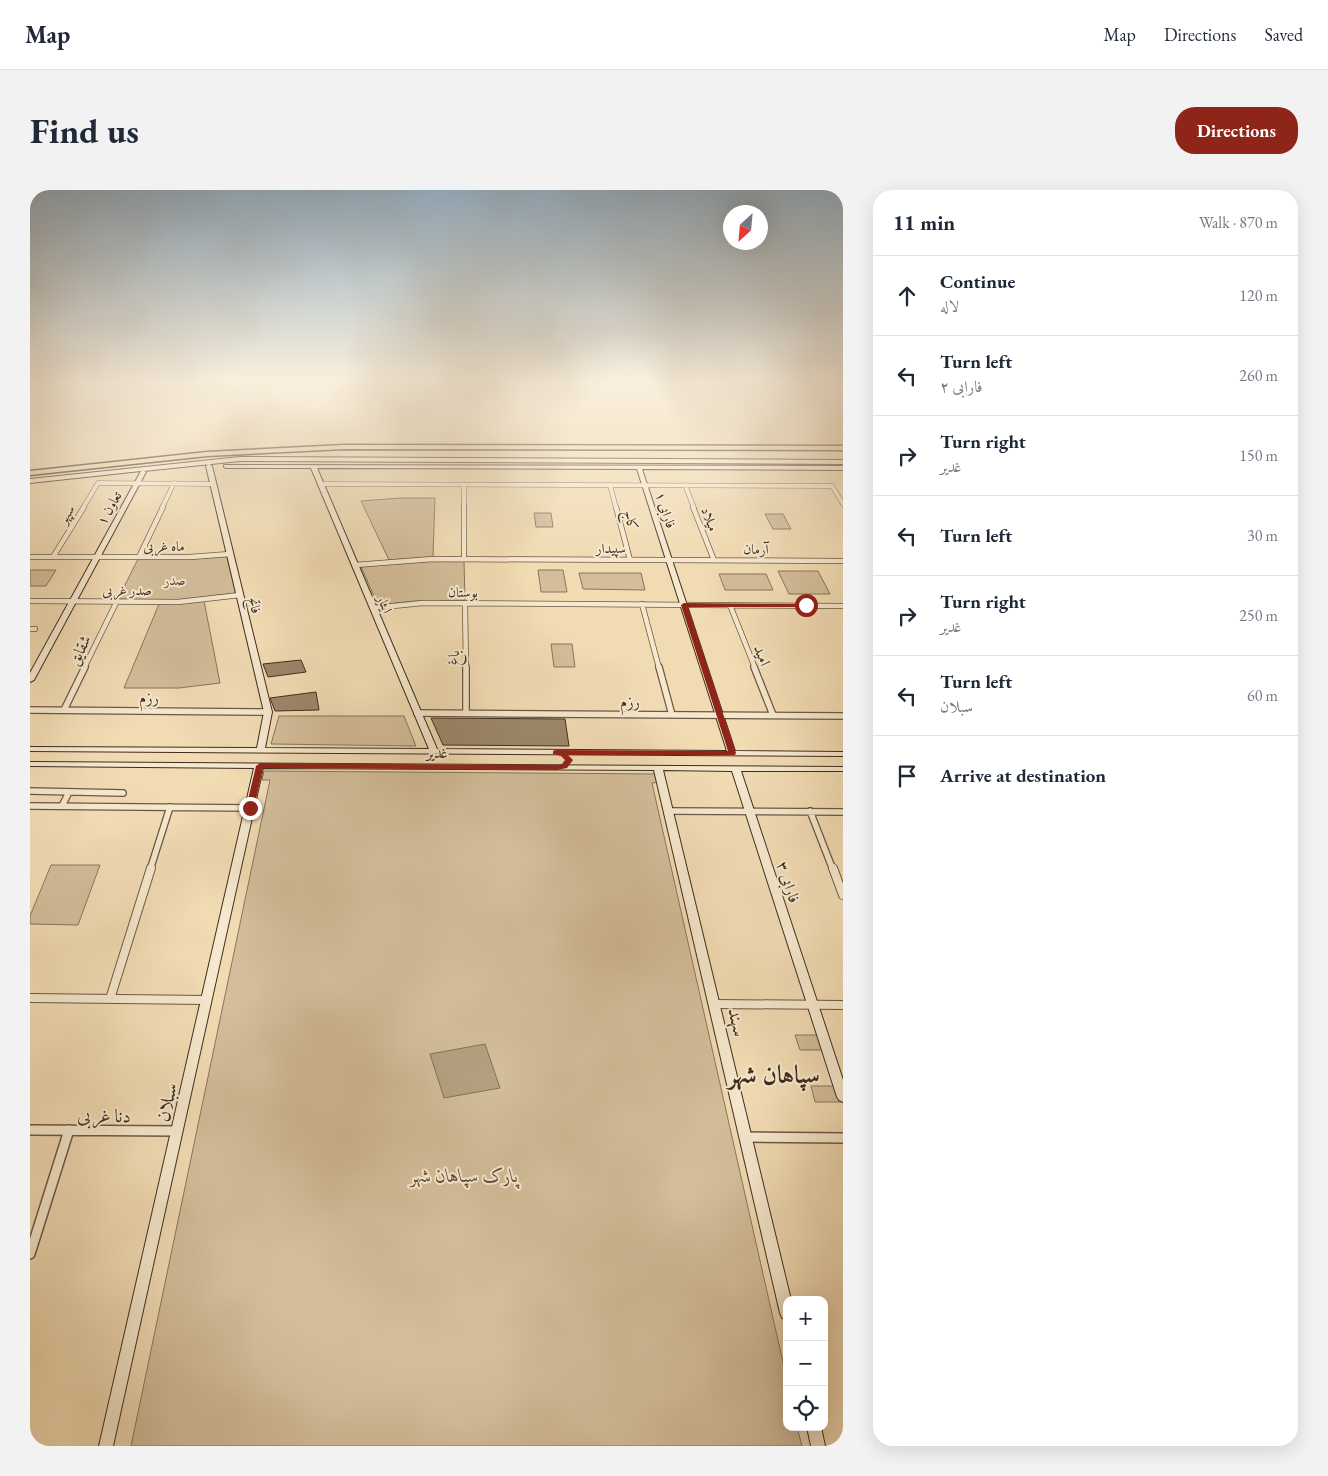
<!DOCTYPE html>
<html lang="en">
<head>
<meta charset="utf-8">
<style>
	:root { --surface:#fff; --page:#f2f2f3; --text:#1f2937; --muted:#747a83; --line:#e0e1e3; --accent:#8f2418 }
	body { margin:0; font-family:"EB Garamond",Amiri,serif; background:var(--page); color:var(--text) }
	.controls { position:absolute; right:15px; bottom:15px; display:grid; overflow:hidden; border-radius:10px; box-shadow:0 5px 20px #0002 }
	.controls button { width:45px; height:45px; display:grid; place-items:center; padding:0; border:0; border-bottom:1px solid var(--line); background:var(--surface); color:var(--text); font:25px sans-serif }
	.compass { position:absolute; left:693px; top:15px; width:45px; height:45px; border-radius:50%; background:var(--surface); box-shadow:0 5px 20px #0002; rotate:206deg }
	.stop { position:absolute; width:15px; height:15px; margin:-11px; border:4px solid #8f2418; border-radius:50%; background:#fff }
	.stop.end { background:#8f2418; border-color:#fff; box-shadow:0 1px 5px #0008 }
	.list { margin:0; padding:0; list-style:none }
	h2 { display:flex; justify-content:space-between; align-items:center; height:65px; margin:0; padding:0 20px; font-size:21px }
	h2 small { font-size:16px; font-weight:400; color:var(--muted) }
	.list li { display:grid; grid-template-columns:32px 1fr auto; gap:15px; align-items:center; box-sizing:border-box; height:80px; padding:0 20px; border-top:1px solid var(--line) }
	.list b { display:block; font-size:19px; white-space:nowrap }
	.list p { margin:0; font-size:16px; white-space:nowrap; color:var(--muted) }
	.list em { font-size:16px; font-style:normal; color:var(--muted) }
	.icon { flex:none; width:28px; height:28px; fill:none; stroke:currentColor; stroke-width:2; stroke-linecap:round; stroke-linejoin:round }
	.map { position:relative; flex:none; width:813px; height:1256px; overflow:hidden; border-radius:20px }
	header { display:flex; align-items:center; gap:30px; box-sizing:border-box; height:70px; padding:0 25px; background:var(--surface); border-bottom:1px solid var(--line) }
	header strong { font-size:24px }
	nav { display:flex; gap:28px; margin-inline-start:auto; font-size:18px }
	.intro { display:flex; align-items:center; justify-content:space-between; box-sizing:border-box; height:120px; padding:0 30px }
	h1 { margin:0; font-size:35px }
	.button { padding:12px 22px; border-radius:20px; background:var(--accent); color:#fff; font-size:18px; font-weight:700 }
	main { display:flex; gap:30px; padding:0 30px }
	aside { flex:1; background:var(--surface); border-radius:20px; box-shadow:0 5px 20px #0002 }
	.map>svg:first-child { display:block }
</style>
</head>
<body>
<header>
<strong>Map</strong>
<nav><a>Map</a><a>Directions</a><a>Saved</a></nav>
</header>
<div class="intro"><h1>Find us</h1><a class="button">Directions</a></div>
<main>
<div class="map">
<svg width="813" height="1256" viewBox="0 0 813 1256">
	<rect width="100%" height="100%" fill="#f1dbb3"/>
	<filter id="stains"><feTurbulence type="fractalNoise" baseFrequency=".004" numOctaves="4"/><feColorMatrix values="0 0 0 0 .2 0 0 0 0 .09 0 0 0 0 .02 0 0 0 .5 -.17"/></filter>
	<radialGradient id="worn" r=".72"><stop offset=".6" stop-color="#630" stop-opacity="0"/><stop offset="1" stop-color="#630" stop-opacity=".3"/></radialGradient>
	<path fill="#d3bd9a" stroke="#89755c" d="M371,308H405L403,367L359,370L331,311Z
		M504,323H521L523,337H506Z
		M735,324H753L761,339H743Z
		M197,366L206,403L148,410L88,409L108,369H160Z
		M385,371H434L435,411H385L348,415L331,377Z
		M0,380H26L16,396H0Z
		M508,380H533L537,402H511Z
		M748,381H788L800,404H759Z
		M549,383H611L615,400L553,399Z
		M689,384H736L743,400H695Z
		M174,411L190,493L149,498H94L129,414Z
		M521,454H542L545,477H524Z
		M249,526H374L386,556L241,554Z
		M234,581L629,584L631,592L622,593L757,1190V1237H767L772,1256H101L240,590H232Z
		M21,675H70L48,735L0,734V726Z
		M765,845H789L794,860H770Z
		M781,896H806L811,912H785Z"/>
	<path fill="#b4a080" stroke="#857258" d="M455,854L470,898L414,908L400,864Z"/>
	<path fill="#9c876b" stroke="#3f2d1d" d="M271,470L276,482L238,487L233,474Z
		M286,502L289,520L245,521L240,508Z
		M401,528L535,529L539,556L413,555Z"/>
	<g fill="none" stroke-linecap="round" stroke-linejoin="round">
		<defs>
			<path id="street-far4" d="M290,294L802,296L813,314
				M434,295V318
				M580,295L586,318
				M655,295L664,318
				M53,318L68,293L183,294
				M132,318L144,293"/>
			<path id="street-far3" d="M434,317V369
				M586,317L600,370
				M663,317L684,370
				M0,367H160L200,364
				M23,367L54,317
				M109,367L133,317
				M325,375L403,369L813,371
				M0,411L148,412L210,405
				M435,413L436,478
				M612,414L629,478
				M700,415L725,478
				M343,418L393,413L813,416
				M0,439H5
				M54,478L87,411"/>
			<path id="street-far2" d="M436,477V523
				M629,477L642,525
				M724,477L743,525
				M0,520L238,522
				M34,520L55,477
				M387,523L813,526
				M0,601L93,603
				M0,616L220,618
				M32,616L39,602
				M638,621L813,622
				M780,621L803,680
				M120,680L140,617"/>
			<path id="street-far1" d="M803,678L813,705
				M0,808L177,810
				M80,809L121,678
				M684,814L813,815"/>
			<path id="street" d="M0,940L147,941
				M715,947L813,948
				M0,1064L39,940"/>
			<path id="secondary" d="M210,267L813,270V274L210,271L114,281L116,282L4,490L0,492V483L111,281L0,293V289Z
				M179,274L182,276L242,522L235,558L399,559L281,278H196L194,277V275L813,276V280L612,279L705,561L813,562V566L0,561V557L227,558L234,522L176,276ZM287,278L607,279L697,561L407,559Z
				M0,572L813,577V581H711L813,890V912L809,910L807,907L702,581L633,580L761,1110H757V1129L752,1128L750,1123L624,580L233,578L83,1256H69L224,578L0,576Z
				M777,1237H791L795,1256H781Z"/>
			<path id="highway" d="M314,255L813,256V260L314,259L177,266L0,285V281L177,262Z"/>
		</defs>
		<use href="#street-far4" stroke="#6c5842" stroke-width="5"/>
		<use href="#street-far3" stroke="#6c5842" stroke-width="6"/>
		<use href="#street-far2" stroke="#6c5842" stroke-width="8"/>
		<use href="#street-far1" stroke="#6c5842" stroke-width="10"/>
		<use href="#street" stroke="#6c5842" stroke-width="12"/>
		<use href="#secondary" stroke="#3f2d1d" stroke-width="2"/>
		<use href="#highway" stroke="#3f2d1d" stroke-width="3"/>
		<use href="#street-far4" stroke="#f6e8ce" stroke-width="4"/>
		<use href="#street-far3" stroke="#f6e8ce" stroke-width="4.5"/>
		<use href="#street-far2" stroke="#f6e8ce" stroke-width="5.5"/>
		<use href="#street-far1" stroke="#f6e8ce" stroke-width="8"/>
		<use href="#street" stroke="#f6e8ce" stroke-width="9"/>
		<use href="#secondary" fill="#f6e8ce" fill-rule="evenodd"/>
		<use href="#highway" fill="#f1dbb3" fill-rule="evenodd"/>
	</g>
	<linearGradient id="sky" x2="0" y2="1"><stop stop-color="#93acbe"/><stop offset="0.52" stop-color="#f9efdd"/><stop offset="1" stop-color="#f9efdd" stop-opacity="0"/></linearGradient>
	<rect width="813" height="367" fill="url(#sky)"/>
	<path fill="#8f2418" d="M654,413L776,414L779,415L776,417H658L706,563L705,565H538L543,570L537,578L527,580L233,578L224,618L220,620L216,618L226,576L230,573L527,575L532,574L535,570L531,566L523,564V561L525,560L698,561L651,415Z"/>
	<g text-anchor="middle" stroke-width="4" stroke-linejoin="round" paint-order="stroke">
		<g font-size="14" fill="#3f2d1d" stroke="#f6e8ce">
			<text transform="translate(79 318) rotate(-61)" y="5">تعاون ۱</text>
			<text transform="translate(636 320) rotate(72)" y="5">فارابی ۱</text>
			<text transform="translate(36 324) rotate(-59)" y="5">سپهر</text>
			<text transform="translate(680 329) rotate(69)" y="5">میلاد</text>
			<text transform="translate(601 330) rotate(75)" y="5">کاج</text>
			<text x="134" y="361">ماه غربی</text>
			<text x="581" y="363">سپیدار</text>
			<text x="726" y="364">آرمان</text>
			<text x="97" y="405">صدر غربی</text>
			<text x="433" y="407">بوستان</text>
			<text transform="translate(355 414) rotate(67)" y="5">ایثار</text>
			<text transform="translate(225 415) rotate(76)" y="5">فاتح</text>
		</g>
		<g font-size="14" font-style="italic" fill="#5d4a36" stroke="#f6e8ce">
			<text x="145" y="395">صدر</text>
		</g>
		<g font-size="16" fill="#3f2d1d" stroke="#f6e8ce">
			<text transform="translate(49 460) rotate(-64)" y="6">شقایق</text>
			<text transform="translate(733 465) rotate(69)" y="6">امید</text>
			<text transform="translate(423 468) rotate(-90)" y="6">باغ</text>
			<text x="119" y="513">رزم</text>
			<text x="600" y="517">رزم</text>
			<text x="407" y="568">غدیر</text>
			<text transform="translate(759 692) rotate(72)" y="6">فارابی ۳</text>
		</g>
		<g font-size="19" fill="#3f2d1d" stroke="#f6e8ce">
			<text transform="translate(708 832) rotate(77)" y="7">سهند</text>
			<text transform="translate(136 912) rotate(-77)" y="7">سبلان</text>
			<text transform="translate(74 925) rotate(1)" y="7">دنا غربی</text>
		</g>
		<g font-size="19" font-style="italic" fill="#5d4a36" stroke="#f6e8ce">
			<text x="434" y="992">پارک سپاهان شهر</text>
		</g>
		<g font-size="25" font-weight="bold" fill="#3f2d1d" stroke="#f6e8ce">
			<text x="744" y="893">سپاهان شهر</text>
		</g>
	</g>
	<rect width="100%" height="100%" filter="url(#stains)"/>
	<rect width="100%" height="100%" fill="url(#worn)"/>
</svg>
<div class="controls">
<button>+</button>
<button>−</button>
<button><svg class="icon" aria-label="locate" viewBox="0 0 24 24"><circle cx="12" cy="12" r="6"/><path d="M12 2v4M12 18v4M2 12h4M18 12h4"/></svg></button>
</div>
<svg class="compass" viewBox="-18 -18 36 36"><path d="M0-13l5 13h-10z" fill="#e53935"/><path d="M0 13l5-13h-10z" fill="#747a83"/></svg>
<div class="stop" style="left:776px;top:415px"></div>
<div class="stop end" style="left:220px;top:618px"></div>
</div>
<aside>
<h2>11 min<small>Walk · 870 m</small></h2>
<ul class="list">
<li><svg class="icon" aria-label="ahead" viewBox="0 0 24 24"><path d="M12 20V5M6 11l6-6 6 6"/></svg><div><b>Continue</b><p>لاله</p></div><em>120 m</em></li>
<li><svg class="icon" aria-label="left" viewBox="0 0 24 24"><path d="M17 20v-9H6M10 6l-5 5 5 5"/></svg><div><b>Turn left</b><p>فارابی ۲</p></div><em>260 m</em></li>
<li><svg class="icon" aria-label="right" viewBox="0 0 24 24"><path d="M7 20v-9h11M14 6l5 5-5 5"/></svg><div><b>Turn right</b><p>غدیر</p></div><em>150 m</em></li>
<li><svg class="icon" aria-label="left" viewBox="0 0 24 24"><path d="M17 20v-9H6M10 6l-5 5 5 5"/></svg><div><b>Turn left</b></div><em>30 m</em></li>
<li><svg class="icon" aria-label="right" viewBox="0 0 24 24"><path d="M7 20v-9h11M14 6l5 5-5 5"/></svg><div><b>Turn right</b><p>غدیر</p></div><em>250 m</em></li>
<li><svg class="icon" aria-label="left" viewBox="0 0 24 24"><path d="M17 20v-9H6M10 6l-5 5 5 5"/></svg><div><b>Turn left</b><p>سبلان</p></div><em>60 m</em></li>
<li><svg class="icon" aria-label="arrive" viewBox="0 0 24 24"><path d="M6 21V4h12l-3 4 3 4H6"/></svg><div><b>Arrive at destination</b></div></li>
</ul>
</aside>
</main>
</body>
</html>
